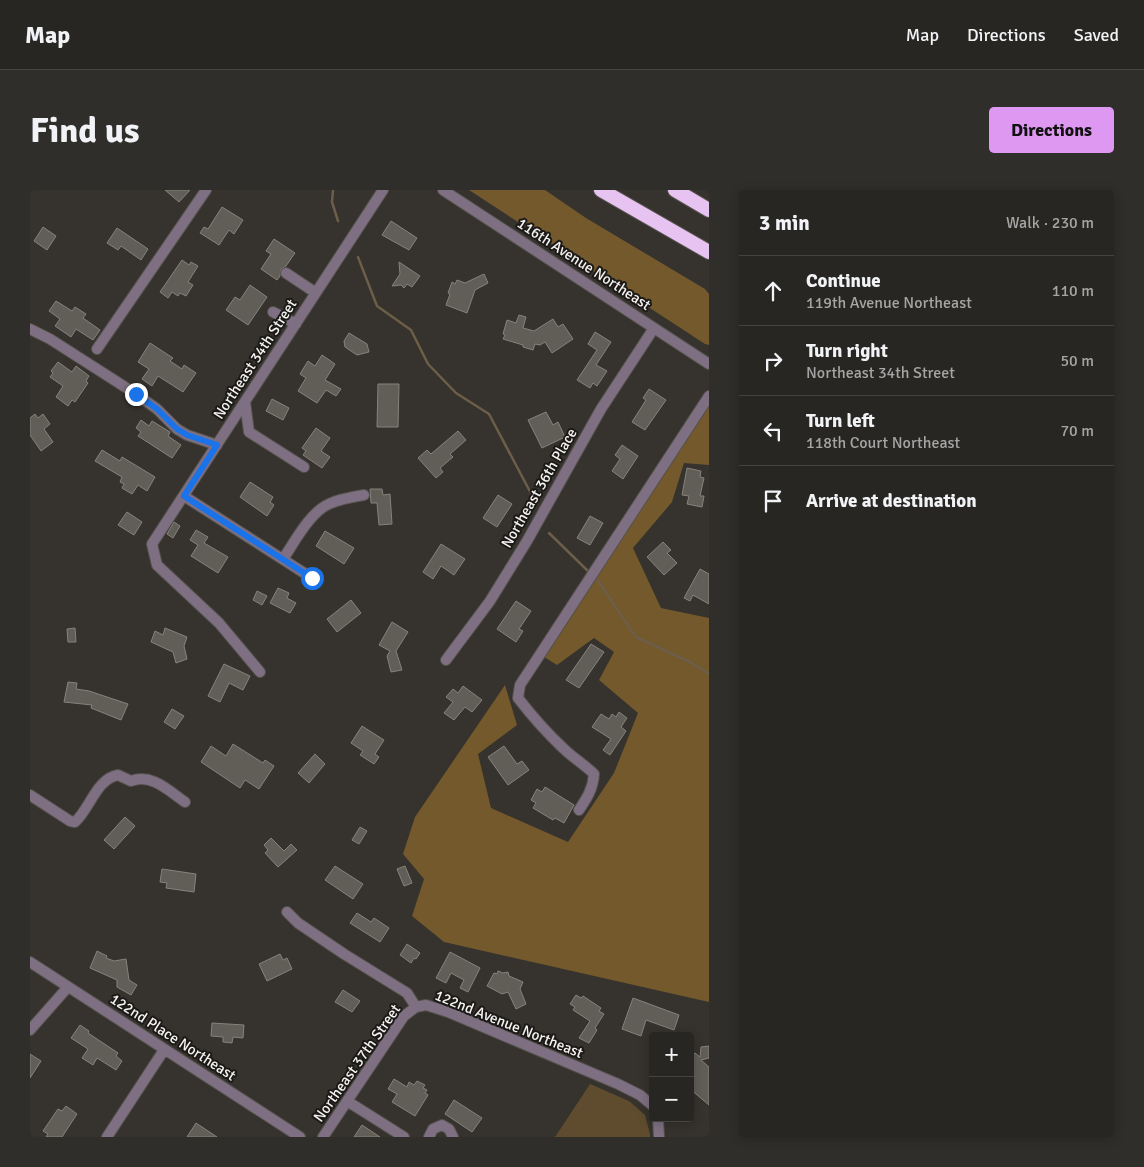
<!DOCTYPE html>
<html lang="en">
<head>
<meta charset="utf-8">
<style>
	:root { --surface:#282622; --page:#302e2a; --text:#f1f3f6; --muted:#a5a5a5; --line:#444340; --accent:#de98f2 }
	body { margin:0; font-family:Signika,sans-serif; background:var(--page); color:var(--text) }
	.controls { position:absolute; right:15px; bottom:15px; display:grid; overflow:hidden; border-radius:5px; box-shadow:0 2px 12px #0003 }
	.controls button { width:45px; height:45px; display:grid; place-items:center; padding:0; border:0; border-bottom:1px solid var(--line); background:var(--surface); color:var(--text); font:25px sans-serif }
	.stop { position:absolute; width:15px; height:15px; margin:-11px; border:4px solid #1a73e8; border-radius:50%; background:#fff }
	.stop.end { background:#1a73e8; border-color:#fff; box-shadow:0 1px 5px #0008 }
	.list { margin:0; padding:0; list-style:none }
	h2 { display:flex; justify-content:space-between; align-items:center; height:65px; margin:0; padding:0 20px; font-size:21px }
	h2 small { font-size:16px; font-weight:400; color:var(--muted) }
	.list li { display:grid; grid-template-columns:32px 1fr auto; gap:15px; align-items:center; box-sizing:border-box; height:70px; padding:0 20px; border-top:1px solid var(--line) }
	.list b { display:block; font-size:19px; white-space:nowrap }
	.list p { margin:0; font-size:16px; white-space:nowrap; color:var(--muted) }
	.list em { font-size:16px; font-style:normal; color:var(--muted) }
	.icon { flex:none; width:28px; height:28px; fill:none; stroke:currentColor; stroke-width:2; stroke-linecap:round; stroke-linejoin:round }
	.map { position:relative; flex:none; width:679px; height:947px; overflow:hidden; border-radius:5px }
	header { display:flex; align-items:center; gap:30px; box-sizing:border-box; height:70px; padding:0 25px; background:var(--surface); border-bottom:1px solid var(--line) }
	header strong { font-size:24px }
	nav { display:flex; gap:28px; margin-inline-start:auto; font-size:18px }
	.intro { display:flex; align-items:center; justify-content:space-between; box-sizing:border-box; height:120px; padding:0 30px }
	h1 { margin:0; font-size:35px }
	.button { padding:12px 22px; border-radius:5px; background:var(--accent); color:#111; font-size:18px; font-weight:700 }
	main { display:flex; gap:30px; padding:0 30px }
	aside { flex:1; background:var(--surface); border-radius:5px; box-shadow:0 2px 12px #0003 }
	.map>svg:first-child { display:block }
</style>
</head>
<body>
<header>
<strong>Map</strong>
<nav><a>Map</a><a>Directions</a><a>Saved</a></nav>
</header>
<div class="intro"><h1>Find us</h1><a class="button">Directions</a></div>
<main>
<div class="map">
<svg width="679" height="947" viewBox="0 0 679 947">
	<rect width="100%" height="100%" fill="#36322d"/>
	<path fill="#5f4c2e" d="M560,894L599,911L615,925L620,944V947H525Z"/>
	<path fill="#73592c" d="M439,0H515L556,28L675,99L679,104V155L675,154Z
		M679,216V275L654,273L642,312L603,358L631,418L679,428V812L414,752L382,726L394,689L373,664L385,627L475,495L487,535L448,564L461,618L538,652L584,583L608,523L569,490L584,462L564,448L527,475L514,467Z"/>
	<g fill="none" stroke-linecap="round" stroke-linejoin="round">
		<path stroke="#6c5e48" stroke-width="2.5" d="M303,0L302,12L308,31
			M328,67L347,116L381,140L398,174L426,203L459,224L505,311
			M519,343L560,383
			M564,386L569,392L606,447L662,473L679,484"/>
	</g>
	<path fill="#615d57" stroke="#86827c" d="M135,0H160L149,12Z
		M192,17L213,30L204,44L199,40L189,55L170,43L174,37L178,39Z
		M361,31L387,48L379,60L352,45Z
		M13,37L26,46L17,60L4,51Z
		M87,38L118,59L111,70L91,56L88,60L77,53Z
		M244,49L265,63L256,76L251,79L250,86L247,90L231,79L241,64L236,61Z
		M152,70L159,75L161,72L168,76L158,92L163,95L156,106L150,103L148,106L142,102L138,108L130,102Z
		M369,72L390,86L382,97L377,94L374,98L371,95L362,96L370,84Z
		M454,84L458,93L445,100L437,123L416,115L420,104L418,103L422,92L425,94L427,90L435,93Z
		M220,95L237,107L218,135L196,120L205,107L210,110Z
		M26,111L42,121L45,117L56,124L53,128L70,140L63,150L46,139L41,147L25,136L30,129L19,121Z
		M489,125L496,127L493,138L504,141L523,129L528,137L533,134L543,149L522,163L515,152L510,155L505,154L503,160L493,157V155L473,149L475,145L473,144L477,130L486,133Z
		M565,142L581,152L566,175L577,181L567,196L563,193L560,198L547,190L567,160L558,154Z
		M319,143L337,154L339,162L327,165L315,157L314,151Z
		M120,153L143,168L140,171L152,179L154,175L166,183L153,202L128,186L122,196L112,189L119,179L108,172Z
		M292,165L305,174L295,190L311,199L306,206L296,200L287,213L268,201L276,188L270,184L278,171L285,176Z
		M28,172L42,182L46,176L59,186L56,191L58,193L45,212L42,210L38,216L26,207L33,196L20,187L23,183L21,181Z
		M348,194H369L368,237H347Z
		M619,199L636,210L615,240L602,232L616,210L613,208Z
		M242,209L259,218L253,230L236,221Z
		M516,222L523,235L528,232L535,247L512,258L498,230Z
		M5,224L8,228L13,224L20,234L14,239L23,252L11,261L0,245V228Z
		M111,230L119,236L122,231L140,242L138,246L151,255L142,268L108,246L111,242L106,238Z
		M286,238L300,248L291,261L300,267L292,278L273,265L276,261L272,258Z
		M428,241L436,250L420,264L423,267L410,278L413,282L406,288L388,268L397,260L401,264Z
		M592,255L608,266L593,289L582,281L590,269L585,265Z
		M72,260L90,271L92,267L125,287L117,301L108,295L102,304L92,298L94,294L90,292L92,287L65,271Z
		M657,278L671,281L670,287L674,288L670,306H674L672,317L657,314L659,306L652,305Z
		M220,292L243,307L240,312L244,315L237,326L210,307Z
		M340,299H352L353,305L360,304L362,334L349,335L347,313H341Z
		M468,305L482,314L467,337L453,328Z
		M97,322L112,332L104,345L88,335Z
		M560,326L573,333L560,355L547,348Z
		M144,332L150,336L143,348L137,344Z
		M166,340L178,347L174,353L198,367L188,383L161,366L168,355L160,350Z
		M295,341L324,358L314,374L286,356Z
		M633,352L641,360L637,363L647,373L634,385L617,367Z
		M411,354L435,369L424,385L411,376L403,389L393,382Z
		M670,379L679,384V414L663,405L660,411L654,408Z
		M248,398L259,403L257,408L266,413L260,423L240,413Z
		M227,401L237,406L232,415L223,410Z
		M321,410L331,423L307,442L297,429Z
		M486,411L501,421L489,439L493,441L486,452L467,439Z
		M362,432L378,442L366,461L372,480L361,482L357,466L360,461L349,455Z
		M45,438L46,452H38L37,439Z
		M135,438L157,447L154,456L157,469L146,473L143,462L121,452L125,441L133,445Z
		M561,454L574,462L549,498L536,490Z
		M194,474L220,486L213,500L199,493L190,512L178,506Z
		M38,492L47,493L46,499L59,501L98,514L91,530L61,518L62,515L34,512Z
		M433,496L452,510L442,522L435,517L424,530L414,523L423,512L416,507L423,499L428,503Z
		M142,519L154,526L145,539L134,532Z
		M589,522L597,528L591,537L596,541L580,565L573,560L581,549L562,537L571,524L579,529L582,524L586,527Z
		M332,536L354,550L345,564L349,567L344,574L330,565L333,561L321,553Z
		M203,554L233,573L235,570L244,576L229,599L215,590L210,598L171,572L181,556L196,566Z
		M474,556L487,574L492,571L499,580L478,595L458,567Z
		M285,564L295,574L279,593L268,583Z
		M515,597L544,615L534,633L525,628L523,630L503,618L506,613L501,610L507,599L512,602Z
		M95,627L105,636L84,659L74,650Z
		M330,637L337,641L329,654L322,650Z
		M241,648L254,661L261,654L267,660L248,677L235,663L238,660L234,655Z
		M305,676L333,694L323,709L295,690Z
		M375,676L382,693L374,696L367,679Z
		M132,679L166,684L164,702L136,698L137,693L130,692Z
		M327,723L341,732L344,728L359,738L350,752L320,733Z
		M377,754L390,763L386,769L384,768L381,773L370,765Z
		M67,761L77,766L76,768L84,771L96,769L99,790L107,795L101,805L87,797V790L60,778Z
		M420,762L450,778L438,802L430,798L434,790L421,783L416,793L406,788Z
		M250,764L253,770L257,768L262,779L237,791L229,774Z
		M468,781L473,783L478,782L479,786L493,792L490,799L496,814L486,819L478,802L472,804L457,796L464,783L467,784Z
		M313,800L330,811L322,822L305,812Z
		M546,805L551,808L553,806L571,818L569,821L574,824L565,838L567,840L559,853L549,848L560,831L543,820L545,817L540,814Z
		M603,808L649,825L644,840L616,830L611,846L592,839Z
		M182,833L214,835L213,848L203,847L202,853L193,852V847L181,846Z
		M50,835L59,841L58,843L88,863L86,866L92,871L86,880L67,868L63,875L52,868L58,859L41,848Z
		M679,856V868L671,870L679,877V915L660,899V868L665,863L670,867L671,857Z
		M0,864L11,871L0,888Z
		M364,889L377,897L379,892L384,895L387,891L395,895L393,898L397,900L395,903L398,905L385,926L362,912L367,904L358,899Z
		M424,910L452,928L442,942L415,924Z
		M36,916L47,924L32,947H16L18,944L13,941L28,919L32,921Z
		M166,933L187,947H157Z
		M332,935L350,947H324Z"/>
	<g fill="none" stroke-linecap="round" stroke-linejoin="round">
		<defs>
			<path id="minor" d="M413,0L679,174
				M256,83L286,103
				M243,122L266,134
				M0,139L20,149L106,204L127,219L147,239L157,245L187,255
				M67,159L176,0
				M215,212L219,242L274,277
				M154,306L282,388
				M253,369C264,353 280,322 299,314C309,309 322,307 334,305
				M416,470L460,411L497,351L571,219L624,138
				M230,482L189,433L127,375L122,354L353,0
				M0,605L40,631L45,632C60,619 66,589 88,585L101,591C122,583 139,601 155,612
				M549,620C557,608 563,599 564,584C554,574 543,568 533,558C517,543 502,526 488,508L490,495L679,206
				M257,722L268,733L314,764L377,803L386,817
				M0,772L270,947
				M386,817L396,815L418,822L588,894L610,905L623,916
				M0,840L38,797
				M317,911L374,947
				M628,928L629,947
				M77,947L134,860
				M293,947L374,826L386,817
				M399,947L403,939L412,935L419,939L423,947"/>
			<path id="highway" d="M571,0L679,62
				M645,0L679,20"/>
		</defs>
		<use href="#minor" stroke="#55514c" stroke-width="12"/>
		<use href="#highway" stroke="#55514c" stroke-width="16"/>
		<use href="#minor" stroke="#7e7082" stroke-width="10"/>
		<use href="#highway" stroke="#e6c3f0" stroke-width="14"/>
	</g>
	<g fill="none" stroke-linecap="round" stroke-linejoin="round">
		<path stroke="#1a73e8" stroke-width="6" d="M106,204L127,219L147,239L157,245L187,255L154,306L282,388"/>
	</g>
	<g text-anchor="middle" stroke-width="4" stroke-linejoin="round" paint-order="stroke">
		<g font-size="15" fill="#f6f4f0" stroke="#1c1a18">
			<text transform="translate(554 74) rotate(33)" y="5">116th Avenue Northeast</text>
			<text transform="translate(225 169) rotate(-57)" y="5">Northeast 34th Street</text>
			<text transform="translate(509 298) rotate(-60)" y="5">Northeast 36th Place</text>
			<text transform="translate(479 834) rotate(22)" y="5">122nd Avenue Northeast</text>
			<text transform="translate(143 847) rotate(33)" y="5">122nd Place Northeast</text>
			<text transform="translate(327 873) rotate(-55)" y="5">Northeast 37th Street</text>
		</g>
	</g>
</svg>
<div class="controls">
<button>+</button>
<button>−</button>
</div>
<div class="stop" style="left:282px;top:388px"></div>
<div class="stop end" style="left:106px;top:204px"></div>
</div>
<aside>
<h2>3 min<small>Walk · 230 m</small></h2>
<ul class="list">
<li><svg class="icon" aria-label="ahead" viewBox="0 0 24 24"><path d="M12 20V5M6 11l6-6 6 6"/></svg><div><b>Continue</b><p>119th Avenue Northeast</p></div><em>110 m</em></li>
<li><svg class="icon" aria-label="right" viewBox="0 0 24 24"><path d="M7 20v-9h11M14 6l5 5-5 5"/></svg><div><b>Turn right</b><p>Northeast 34th Street</p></div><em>50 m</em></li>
<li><svg class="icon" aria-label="left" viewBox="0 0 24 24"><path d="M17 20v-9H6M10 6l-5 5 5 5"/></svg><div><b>Turn left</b><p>118th Court Northeast</p></div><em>70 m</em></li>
<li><svg class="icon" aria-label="arrive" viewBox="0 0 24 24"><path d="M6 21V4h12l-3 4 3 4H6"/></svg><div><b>Arrive at destination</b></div></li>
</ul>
</aside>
</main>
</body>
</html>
